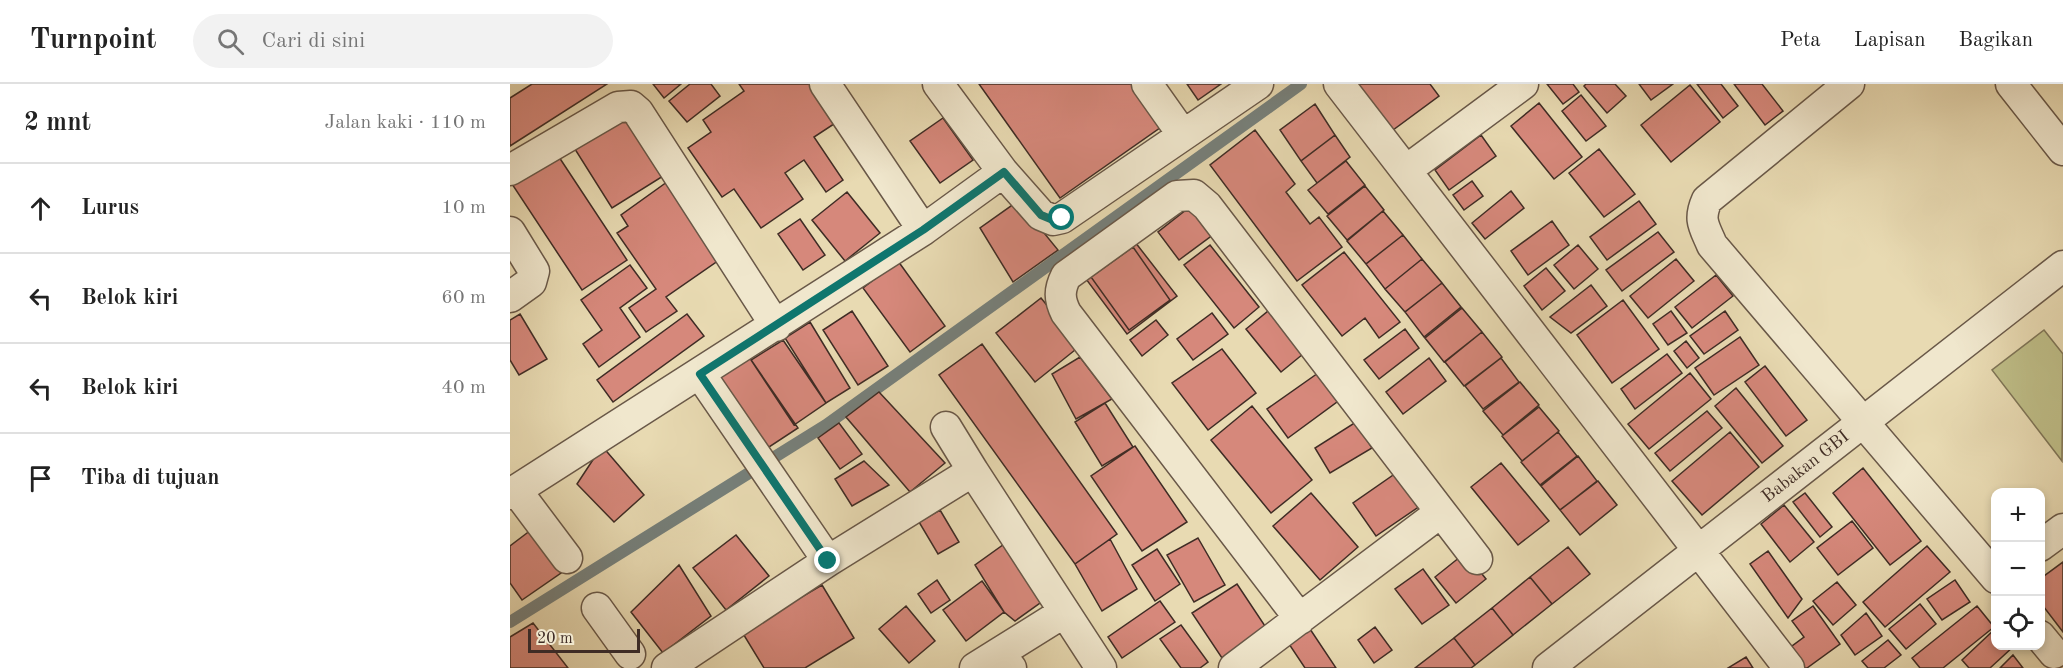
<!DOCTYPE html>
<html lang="id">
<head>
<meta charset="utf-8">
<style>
	:root { --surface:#fff; --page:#f2f2f2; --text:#222; --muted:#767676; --line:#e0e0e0 }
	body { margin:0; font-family:"Old Standard TT",serif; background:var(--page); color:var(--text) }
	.controls { position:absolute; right:18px; bottom:18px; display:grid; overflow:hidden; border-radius:12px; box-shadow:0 3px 9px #0003 }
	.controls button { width:54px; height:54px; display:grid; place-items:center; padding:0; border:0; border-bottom:2px solid var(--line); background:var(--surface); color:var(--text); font:30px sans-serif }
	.scale { position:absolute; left:18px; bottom:15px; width:112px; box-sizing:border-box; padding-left:6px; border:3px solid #3f2c25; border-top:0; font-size:16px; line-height:21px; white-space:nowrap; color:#3f2c25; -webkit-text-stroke:4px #f0e7cd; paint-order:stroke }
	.stop { position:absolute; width:18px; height:18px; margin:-14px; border:4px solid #0f766e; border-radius:50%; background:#fff }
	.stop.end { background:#0f766e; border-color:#fff; box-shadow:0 2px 6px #0008 }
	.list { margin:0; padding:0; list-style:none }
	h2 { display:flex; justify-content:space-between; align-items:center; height:78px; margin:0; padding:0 24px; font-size:26px }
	h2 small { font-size:20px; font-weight:400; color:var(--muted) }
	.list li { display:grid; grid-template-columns:39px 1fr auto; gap:18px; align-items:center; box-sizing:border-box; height:90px; padding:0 24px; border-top:2px solid var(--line) }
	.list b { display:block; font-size:22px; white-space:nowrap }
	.list em { font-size:20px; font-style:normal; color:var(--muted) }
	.icon { flex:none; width:33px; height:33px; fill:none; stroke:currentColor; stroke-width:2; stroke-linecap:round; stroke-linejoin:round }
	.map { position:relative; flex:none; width:1553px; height:584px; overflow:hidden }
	header { display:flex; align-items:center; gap:36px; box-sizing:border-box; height:84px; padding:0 30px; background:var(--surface); border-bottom:2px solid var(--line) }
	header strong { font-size:28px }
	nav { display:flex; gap:33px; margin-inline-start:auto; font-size:21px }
	.search { width:420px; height:54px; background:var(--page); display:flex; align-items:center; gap:15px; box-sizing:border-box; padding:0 21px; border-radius:33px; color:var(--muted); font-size:22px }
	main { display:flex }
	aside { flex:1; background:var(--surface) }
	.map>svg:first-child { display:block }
</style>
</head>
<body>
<header>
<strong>Turnpoint</strong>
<div class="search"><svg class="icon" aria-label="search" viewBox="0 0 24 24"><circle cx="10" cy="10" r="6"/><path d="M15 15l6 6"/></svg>Cari di sini</div>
<nav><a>Peta</a><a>Lapisan</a><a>Bagikan</a></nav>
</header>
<main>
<aside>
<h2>2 mnt<small>Jalan kaki · 110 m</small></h2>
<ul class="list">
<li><svg class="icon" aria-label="ahead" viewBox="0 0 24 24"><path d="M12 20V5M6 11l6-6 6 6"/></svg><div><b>Lurus</b></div><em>10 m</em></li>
<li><svg class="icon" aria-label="left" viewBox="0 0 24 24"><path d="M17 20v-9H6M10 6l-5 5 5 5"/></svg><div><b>Belok kiri</b></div><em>60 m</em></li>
<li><svg class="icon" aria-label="left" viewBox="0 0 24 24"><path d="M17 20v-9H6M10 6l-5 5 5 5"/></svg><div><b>Belok kiri</b></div><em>40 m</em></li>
<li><svg class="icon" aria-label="arrive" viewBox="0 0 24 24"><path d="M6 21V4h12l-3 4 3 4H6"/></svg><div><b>Tiba di tujuan</b></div></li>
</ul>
</aside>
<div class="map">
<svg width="1553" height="584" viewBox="0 0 1553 584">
	<rect width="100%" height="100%" fill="#e8dab2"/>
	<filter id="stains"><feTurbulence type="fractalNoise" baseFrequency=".00333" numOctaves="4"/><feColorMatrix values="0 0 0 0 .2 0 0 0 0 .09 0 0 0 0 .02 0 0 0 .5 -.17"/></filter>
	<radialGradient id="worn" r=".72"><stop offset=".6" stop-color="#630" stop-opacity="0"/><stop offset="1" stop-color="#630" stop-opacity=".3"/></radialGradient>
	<path fill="#bebd87" stroke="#7e7456" stroke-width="1.5" d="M1534,246L1553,270L1552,377L1482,286Z"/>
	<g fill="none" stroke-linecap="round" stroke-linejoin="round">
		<path stroke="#76807b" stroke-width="12" d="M0,538L316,341L791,0"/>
	</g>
	<path fill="#d6887b" stroke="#3f2c25" stroke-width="1.5" d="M22,0H97L0,62V14Z
		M143,0H171L154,14Z
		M180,0H201L210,12L177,38L159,17Z
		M229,0H301L327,38L304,53L333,96L316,108L294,76L275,89L293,115L251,144L224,105L212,113L178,64L201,48L193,36L234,7Z
		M469,0H625L654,41L550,114Z
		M677,0H711L688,16Z
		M843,0H920L929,12L883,46Z
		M1037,0H1063L1069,8L1053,20Z
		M1076,0H1105L1116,12L1097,29L1074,2Z
		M1129,0H1163L1141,16Z
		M1187,0H1211L1228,22L1213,34Z
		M1224,0H1252L1273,27L1255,41Z
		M1180,1L1210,38L1161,78L1131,41Z
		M1071,11L1096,42L1076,57L1052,27Z
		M1029,19L1072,73L1044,95L1001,42Z
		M805,20L825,51L791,77L770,46Z
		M118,27L158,89L102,124L63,62Z
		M433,34L463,76L430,99L400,57Z
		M745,46L785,100L776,108L800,140L809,133L832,163L787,197L700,81Z
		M825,51L840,73L807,99L791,77Z
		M971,51L986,72L939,106L925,86Z
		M1089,65L1125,110L1094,133L1059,89Z
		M47,70L117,176L72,206L2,100Z
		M836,77L855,101L818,130L798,106Z
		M962,97L973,112L954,126L943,111Z
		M157,98L212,174L156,213L167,227L136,248L119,224L146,205L107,149L118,142L111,131Z
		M855,102L874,126L837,156L817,132Z
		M1001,107L1014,124L975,155L962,139Z
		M337,108L370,149L335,177L302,136Z
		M508,117L548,166L503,198L470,144Z
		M1129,117L1146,140L1097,176L1080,153Z
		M681,122L704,150L669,176L648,148Z
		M873,127L893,151L856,180L837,157Z
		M290,135L315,171L293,186L268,150Z
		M1042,137L1059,161L1018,191L1001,167Z
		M1148,148L1164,168L1112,207L1096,186Z
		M893,151L912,175L875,205L856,180Z
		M625,158L667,212L617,250L576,195Z
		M700,161L749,223L724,244L674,181Z
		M1068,161L1088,185L1064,205L1044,181Z
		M623,163L660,216L619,246L581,193Z
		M834,168L890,238L869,254L855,234L832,252L792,201Z
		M912,175L932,199L895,228L875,205Z
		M1166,175L1184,197L1138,234L1120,212Z
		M388,177L435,242L400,268L353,204Z
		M120,181L137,204L110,224L130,253L89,283L73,260L92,246L71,216Z
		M1036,184L1055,207L1032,226L1014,202Z
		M1206,191L1223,212L1182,244L1165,223Z
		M932,199L951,223L914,253L895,228Z
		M1081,201L1097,222L1061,249L1040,233Z
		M531,214L570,262L525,298L486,249Z
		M1113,216L1149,265L1102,299L1067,251Z
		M763,223L798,266L771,288L736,245Z
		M952,224L972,248L934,278L915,254Z
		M342,227L378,282L348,301L313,246Z
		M1161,227L1177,249L1158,261L1143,240Z
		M1215,227L1228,246L1194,270L1180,252Z
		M702,229L718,250L683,276L667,255Z
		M10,230L37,275L9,291L0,276V236Z
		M177,230L194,252L103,318L87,296Z
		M646,236L658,251L632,272L620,256Z
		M300,238L340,304L316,319L275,254Z
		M895,245L909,264L869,295L854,276Z
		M972,248L992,273L954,302L935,278Z
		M1230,253L1249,281L1204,311L1185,284Z
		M273,256L316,319L284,341L241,276Z
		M1176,257L1189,274L1177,284L1164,267Z
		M472,260L607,450L565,480L429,291Z
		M712,265L746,309L698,346L662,299Z
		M237,270L288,344L253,367L203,293Z
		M1157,270L1172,289L1125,325L1111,305Z
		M570,273L602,315L566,335L542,290Z
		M919,274L936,297L893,330L876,308Z
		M991,274L1009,298L973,325L955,302Z
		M1255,282L1297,336L1276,352L1235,298Z
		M811,287L831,315L778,354L757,325Z
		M1180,289L1201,315L1139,365L1118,340Z
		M1010,298L1029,321L993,351L973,327Z
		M1226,304L1273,362L1252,379L1205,322Z
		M369,308L435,379L400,408L336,333Z
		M595,319L623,363L592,382L565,338Z
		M742,322L802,396L761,429L701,356Z
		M1029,323L1049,347L1012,377L992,352Z
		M1197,327L1212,344L1160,387L1145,369Z
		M846,338L862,364L820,389L805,364Z
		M329,339L352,370L330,385L308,354Z
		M1048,348L1067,372L1030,401L1011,378Z
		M1220,348L1249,383L1192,431L1162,397Z
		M92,362L134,411L104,438L67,400Z
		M625,362L677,438L632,467L581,392Z
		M1068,372L1087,397L1050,426L1031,402Z
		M354,377L379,401L342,422L325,395Z
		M991,379L1039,437L1008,461L961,403Z
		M1353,384L1411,457L1380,481L1323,409Z
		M889,387L913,420L866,452L843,419Z
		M1088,397L1107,421L1070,451L1050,426Z
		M801,409L848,463L810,496L763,442Z
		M1295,409L1322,443L1310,453L1283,418Z
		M1274,421L1304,458L1280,478L1251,440Z
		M430,426L449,458L428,470L409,438Z
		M1342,437L1363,464L1328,491L1307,464Z
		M21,446L51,489L12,516L0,499V462Z
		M226,451L259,492L216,526L183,484Z
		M688,454L715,501L684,518L657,471Z
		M600,455L627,505L592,527L565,480Z
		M497,458L537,514L505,537L494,528L465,481Z
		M1417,462L1440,488L1375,543L1353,518Z
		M1058,463L1080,490L1042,520L1020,493Z
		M647,465L670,500L645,517L622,481Z
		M1258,467L1292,515L1278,534L1240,480Z
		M955,469L976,495L946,519L925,493Z
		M1553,478V548L1530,518V495Z
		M169,481L201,532L153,569L121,528Z
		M913,485L939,521L912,540L885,505Z
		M1020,493L1042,520L1003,551L982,524Z
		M427,496L440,516L421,529L408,510Z
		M1445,496L1460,518L1432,536L1417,515Z
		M472,497L494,528L456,557L433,526Z
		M1327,498L1346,521L1323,541L1303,517Z
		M727,500L757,545L712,574L682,529Z
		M312,501L344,554L295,584H254L232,548Z
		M650,517L665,538L612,574L598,553Z
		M1410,520L1426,540L1396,565L1379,545Z
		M396,522L425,557L399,579L369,545Z
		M1303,522L1330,560L1297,584H1292L1278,565L1294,553L1282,537Z
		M1467,522L1484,543L1433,584H1410L1402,574Z
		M982,524L1003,551L965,581L944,554Z
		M1356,529L1372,552L1345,571L1331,551Z
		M23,539L58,584H0V553Z
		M671,541L698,578L690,584H671L650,555Z
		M798,542L826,584H795L777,557Z
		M865,543L882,566L864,579L848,556Z
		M1486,544V562H1504L1480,584H1459L1452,576Z
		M944,554L965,581L961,584H905Z
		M1378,556L1391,571L1374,584H1358L1352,577Z
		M1503,571L1513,584H1490Z
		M1236,573L1243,584H1218Z"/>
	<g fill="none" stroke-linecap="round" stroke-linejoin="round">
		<defs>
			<path id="street" d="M315,0L413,146
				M428,0L493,88
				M637,0L673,51
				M829,0L1279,584
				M1339,0L1197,116C1188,136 1194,142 1202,161L1486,494
				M1501,0L1553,66
				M898,85L1013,0
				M0,86L108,23L121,22L128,28L266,242
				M0,148L24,187L21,198L0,213
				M463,387L591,584
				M6,406L57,474
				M0,410L413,146L493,88L531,131L543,136L552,134L748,0
				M931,428L967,475
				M1530,462L1553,445
				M318,477L463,387L436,343
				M87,524L120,570
				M1530,552L1544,569
				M489,569L553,529
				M157,584L318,477L190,290
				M465,584L489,569L501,584
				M724,584L931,428L697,122L684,111L667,112L556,192C549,206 549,215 556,229L790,535
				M1038,584L1553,182"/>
		</defs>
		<use href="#street" stroke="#695848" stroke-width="33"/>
		<use href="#street" stroke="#f0e7cd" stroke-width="30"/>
	</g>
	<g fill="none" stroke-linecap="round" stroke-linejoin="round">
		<path stroke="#0f766e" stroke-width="8" d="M318,477L190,290L413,146L494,88L531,131L543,136L552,134"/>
	</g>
	<g text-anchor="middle" stroke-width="6" stroke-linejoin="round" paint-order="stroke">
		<g font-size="18" fill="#3f2c25" stroke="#f0e7cd">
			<text transform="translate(1295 382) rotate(-38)" y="6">Babakan GBI</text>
		</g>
	</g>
	<rect width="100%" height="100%" filter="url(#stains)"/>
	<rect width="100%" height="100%" fill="url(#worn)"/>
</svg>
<div class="controls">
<button>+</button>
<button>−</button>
<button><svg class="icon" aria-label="locate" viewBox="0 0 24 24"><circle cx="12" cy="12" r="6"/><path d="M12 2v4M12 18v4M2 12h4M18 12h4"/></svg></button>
</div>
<div class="scale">20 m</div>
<div class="stop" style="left:552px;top:134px"></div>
<div class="stop end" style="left:318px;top:477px"></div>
</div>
</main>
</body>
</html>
